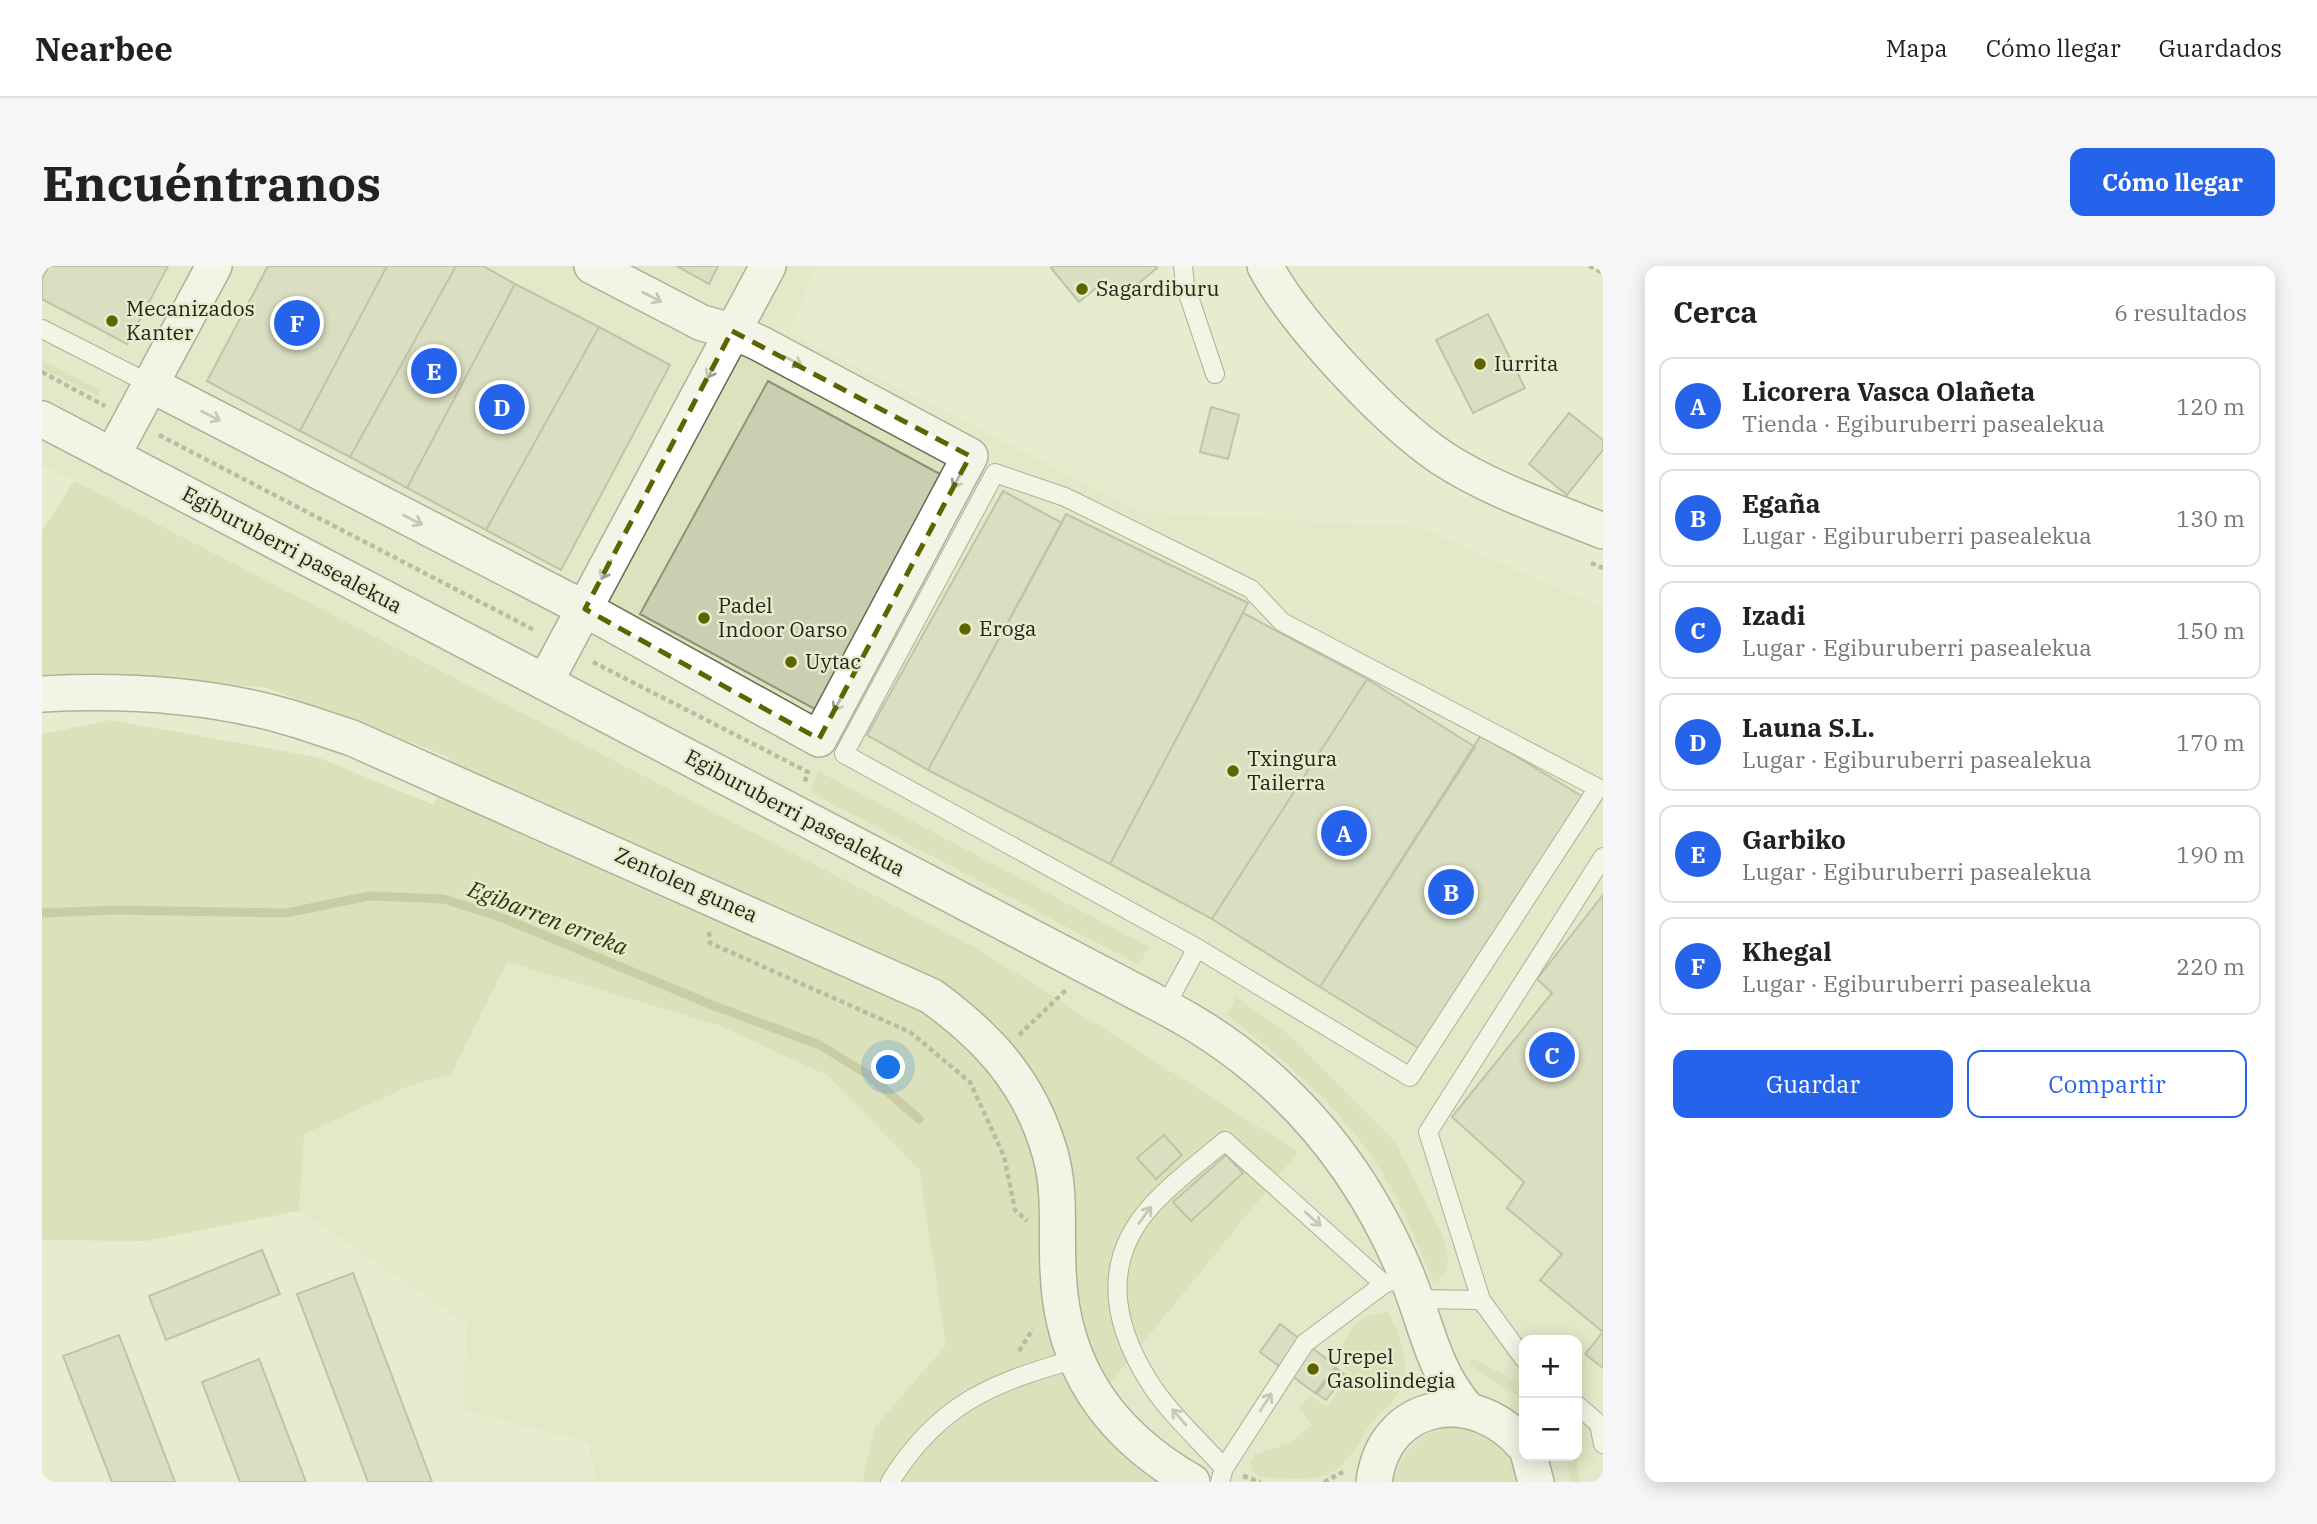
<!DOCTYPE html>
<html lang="es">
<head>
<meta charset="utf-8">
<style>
	:root { --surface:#fff; --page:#f6f6f6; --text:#222; --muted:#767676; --line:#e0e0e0; --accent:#2563eb }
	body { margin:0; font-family:"IBM Plex Serif",serif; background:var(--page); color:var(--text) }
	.controls { position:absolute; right:21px; bottom:21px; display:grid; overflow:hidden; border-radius:14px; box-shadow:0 4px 18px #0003 }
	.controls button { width:63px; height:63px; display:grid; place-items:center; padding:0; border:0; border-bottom:2px solid var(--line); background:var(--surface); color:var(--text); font:35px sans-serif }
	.you { position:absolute; left:847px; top:802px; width:24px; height:24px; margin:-18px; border:5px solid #fff; border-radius:50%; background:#1a73e8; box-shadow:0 0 0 10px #1a73e833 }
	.badge { display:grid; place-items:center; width:46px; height:46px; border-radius:50%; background:var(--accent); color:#fff; font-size:23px; font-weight:700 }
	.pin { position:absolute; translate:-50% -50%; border:4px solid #fff; box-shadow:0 2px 7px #0006 }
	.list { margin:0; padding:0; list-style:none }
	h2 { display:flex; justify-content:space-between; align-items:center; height:91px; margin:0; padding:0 28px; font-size:30px }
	h2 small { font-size:23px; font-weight:400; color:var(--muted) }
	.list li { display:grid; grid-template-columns:46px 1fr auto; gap:21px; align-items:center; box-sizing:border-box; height:98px; margin:0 14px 14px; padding:0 14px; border:2px solid var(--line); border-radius:14px }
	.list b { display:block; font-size:26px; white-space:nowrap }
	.list p { margin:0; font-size:23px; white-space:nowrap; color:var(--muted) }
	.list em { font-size:23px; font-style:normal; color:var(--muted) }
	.actions { display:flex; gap:14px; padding:21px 28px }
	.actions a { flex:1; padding:16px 0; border:2px solid var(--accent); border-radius:14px; text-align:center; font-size:24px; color:var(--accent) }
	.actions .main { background:var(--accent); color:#fff }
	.map { position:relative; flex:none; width:1561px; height:1216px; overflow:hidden; border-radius:14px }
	header { display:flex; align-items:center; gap:42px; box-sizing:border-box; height:98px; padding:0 35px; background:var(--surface); border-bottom:2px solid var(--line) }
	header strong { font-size:33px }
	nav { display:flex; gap:38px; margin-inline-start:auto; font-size:24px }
	.intro { display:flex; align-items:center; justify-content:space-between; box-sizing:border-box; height:168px; padding:0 42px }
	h1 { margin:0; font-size:49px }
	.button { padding:18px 32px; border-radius:14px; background:var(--accent); color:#fff; font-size:24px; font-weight:700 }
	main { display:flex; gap:42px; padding:0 42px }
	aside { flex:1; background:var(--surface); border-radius:14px; box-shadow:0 4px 18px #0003 }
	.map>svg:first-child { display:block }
</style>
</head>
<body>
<header>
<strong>Nearbee</strong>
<nav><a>Mapa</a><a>Cómo llegar</a><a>Guardados</a></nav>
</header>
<div class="intro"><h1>Encuéntranos</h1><a class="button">Cómo llegar</a></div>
<main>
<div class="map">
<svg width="1561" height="1216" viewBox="0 0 1561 1216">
	<rect width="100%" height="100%" fill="#e8eccf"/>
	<path fill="#dde2be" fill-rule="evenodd" d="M0,0H774L747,66L1099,246L1377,261L1561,342V1216H1115L1097,1204L1043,1148L1255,886L936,683L0,199ZM1482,1074H1535V1190H1482Z
		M465,696L679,760L786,810L877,903L904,1079L833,1161L820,1216H554L547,1177L422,1144L424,1057L257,945L262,868L367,820L409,808Z"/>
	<path fill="#ccd3a0" d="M0,94L58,124L55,130L0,102Z
		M32,215L936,683L1256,886L1043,1148L1097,1204L1115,1216H820L833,1161L904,1079L877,903L786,810L679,760L465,696L409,808L367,820L262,868L257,945L104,975L0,974V468L68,454L275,491L392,539L407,491L222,421L0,410V265Z
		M776,505L1107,681L1097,699L768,526Z
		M1194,731L1251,772L1353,876L1402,972L1406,996L1404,1007L1392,1017C1377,981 1362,943 1342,910C1302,844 1245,795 1185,749Z
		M1345,1046C1360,1068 1372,1107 1353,1132C1346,1141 1335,1148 1328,1159C1316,1176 1307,1198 1287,1208C1266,1216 1240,1212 1218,1211L1212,1206L1209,1197L1213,1189L1250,1176L1270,1158L1256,1141L1268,1129L1285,1141L1309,1107L1293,1095C1310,1066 1306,1050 1345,1046Z
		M1429,1092L1482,1119V1133L1434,1104L1428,1098Z
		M1405,1161C1442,1162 1466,1179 1475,1216H1351C1360,1185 1374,1170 1405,1161Z
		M1524,1190H1535L1537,1216H1529Z"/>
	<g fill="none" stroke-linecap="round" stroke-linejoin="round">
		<path stroke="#a2a970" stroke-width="9" d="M0,647L72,644L244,647L327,630L402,633L461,652L675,741L778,779L825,808L877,853"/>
	</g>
	<path fill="#cbcfb2" stroke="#8e9176" stroke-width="2" d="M7,0H126L85,78L0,33V13Z
		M226,0H345L258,165L165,115Z
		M345,0H414L308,191L258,165Z
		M414,0H441L473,18L365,222L308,191Z
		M635,0H676L667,18Z
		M1011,0H1114L1115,2L1079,32L1064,14L1037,36L1009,2Z
		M473,18L557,61L444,264L365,222Z
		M1446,48L1483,122L1431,147L1394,74Z
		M557,61L628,99L519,304L444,264Z
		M726,115L909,214L780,447L598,348Z
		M1169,141L1197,149L1186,193L1158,186Z
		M1527,147L1561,174V184L1525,229L1487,198Z
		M961,225L1020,257L886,504L825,469Z
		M1024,248L1206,337L1068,598L886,504Z
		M1201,347L1325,413L1170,653L1068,598Z
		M1325,413L1433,481L1278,721L1170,653Z
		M1439,469L1541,531L1378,783L1278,721Z
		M1561,629V1066L1498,1014L1520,988L1465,942L1482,916L1410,851L1510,727L1495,713Z
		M1122,869L1140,889L1114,913L1095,892Z
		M1184,889L1201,907L1149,955L1131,936Z
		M220,984L238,1028L124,1074L107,1030Z
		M311,1007L390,1216H326L255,1028Z
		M1238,1058L1294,1100L1273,1127L1218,1086Z
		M1561,1066V1102L1543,1088Z
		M77,1069L133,1216H70L21,1090Z
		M217,1093L264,1216H198L160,1116Z
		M1294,1102L1303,1109L1284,1134L1275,1128Z"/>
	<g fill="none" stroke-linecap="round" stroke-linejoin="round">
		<defs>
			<path id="lane" d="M1141,0L1143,19L1173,108
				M0,63L108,118
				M1123,741L1155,682L1368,811L1556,522L1240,356L1209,323L1023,231L953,207L802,488L1155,682
				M1373,1033L1439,1034L1386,866L1561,591
				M1439,1034L1482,1093
				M1535,1139L1557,1158L1561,1178
				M1182,1202C1158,1175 1124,1144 1106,1114C1069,1054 1060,993 1111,938C1132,915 1159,895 1183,875L1342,1018
				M848,1216C896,1138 949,1117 1034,1093
				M1178,1216L1182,1202L1263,1077L1342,1018L1353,1014"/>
			<path id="street" d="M1223,0C1254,58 1345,155 1400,192C1449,224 1507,243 1561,265
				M108,118L543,343L777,473L928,190L717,77L690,65L660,57L550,0
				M0,153L1123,741C1235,800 1315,891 1364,1008C1384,1056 1390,1103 1425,1143
				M70,190L172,0
				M503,416L726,0
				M0,428C74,424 151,428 223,445C253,452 282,463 310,472L889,730C947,772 988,817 1008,887C1019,925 1014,964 1016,1003C1019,1101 1067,1168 1150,1216
				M1487,1190L1494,1216
				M1332,1216C1342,1134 1433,1120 1482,1180"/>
		</defs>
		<use href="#lane" stroke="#676a51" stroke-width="20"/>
		<use href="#street" stroke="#676a51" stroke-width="38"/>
		<path stroke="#7f826e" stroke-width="4.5" stroke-dasharray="5 3.5" stroke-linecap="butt" d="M1547,0L1561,7
			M0,106L63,140
			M117,169L494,365
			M1549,297L1561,302
			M551,396L766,506L762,518
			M667,666L668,677L868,766L928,816L962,890L973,944L985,955
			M977,769L1024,724
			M977,1085L991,1063
			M1201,1210L1219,1216
			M1282,1216L1301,1206"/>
		<use href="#lane" stroke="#fff" stroke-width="18"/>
		<use href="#street" stroke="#fff" stroke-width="35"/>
	</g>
	<defs><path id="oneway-shaft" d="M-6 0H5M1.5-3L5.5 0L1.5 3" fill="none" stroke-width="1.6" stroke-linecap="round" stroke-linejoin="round" transform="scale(1.75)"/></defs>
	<g stroke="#9c9d98">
		<use href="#oneway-shaft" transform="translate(610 31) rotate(27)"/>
		<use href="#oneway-shaft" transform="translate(751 95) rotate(28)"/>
		<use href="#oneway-shaft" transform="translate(670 103) rotate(118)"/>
		<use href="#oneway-shaft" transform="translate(169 150) rotate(27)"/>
		<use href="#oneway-shaft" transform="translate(916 213) rotate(118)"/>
		<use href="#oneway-shaft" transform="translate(371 254) rotate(27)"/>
		<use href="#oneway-shaft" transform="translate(564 304) rotate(118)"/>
		<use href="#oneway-shaft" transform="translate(797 436) rotate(118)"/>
		<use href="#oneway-shaft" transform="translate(1103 949) rotate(-54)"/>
		<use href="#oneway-shaft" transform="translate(1271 953) rotate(42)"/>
		<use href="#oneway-shaft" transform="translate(1224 1136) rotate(-57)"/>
		<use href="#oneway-shaft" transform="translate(1137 1151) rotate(-131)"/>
	</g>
	<path d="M0 0H1561V1216H0ZM690,65L928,190L777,473L543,343Z" fill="#e8eccf" fill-opacity=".55" fill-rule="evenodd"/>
	<path fill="none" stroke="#5d6400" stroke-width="5" stroke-dasharray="14 9" stroke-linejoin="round" d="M690,65L928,190L777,473L543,343Z"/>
	<g fill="#5d6400" stroke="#e8eccf" stroke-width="2.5">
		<circle cx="1040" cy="23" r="7"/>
		<circle cx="70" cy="55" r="7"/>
		<circle cx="1438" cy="98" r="7"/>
		<circle cx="662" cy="352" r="7"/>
		<circle cx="923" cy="363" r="7"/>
		<circle cx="749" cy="396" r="7"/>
		<circle cx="1191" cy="505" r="7"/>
		<circle cx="1271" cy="1103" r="7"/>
	</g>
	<g text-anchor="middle" stroke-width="5" stroke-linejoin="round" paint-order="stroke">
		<g font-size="21" fill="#23251a" stroke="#e8eccf" text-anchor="start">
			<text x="1054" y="30">Sagardiburu</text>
			<text x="84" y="50">Mecanizados<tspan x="84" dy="24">Kanter</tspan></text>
			<text x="1452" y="105">Iurrita</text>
			<text x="676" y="347">Padel<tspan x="676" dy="24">Indoor Oarso</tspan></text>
			<text x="937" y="370">Eroga</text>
			<text x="763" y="403">Uytac</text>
			<text x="1205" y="500">Txingura<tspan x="1205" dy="24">Tailerra</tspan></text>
			<text x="1285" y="1098">Urepel<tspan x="1285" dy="24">Gasolindegia</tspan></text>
		</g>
		<g font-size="21" fill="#23251a" stroke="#e8eccf">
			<text transform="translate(250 284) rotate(28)" y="7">Egiburuberri pasealekua</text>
			<text transform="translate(753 547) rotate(28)" y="7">Egiburuberri pasealekua</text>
			<text transform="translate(644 619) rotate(24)" y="7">Zentolen gunea</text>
		</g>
		<g font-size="23" font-style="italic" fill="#323607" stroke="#e8eccf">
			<text transform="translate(506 652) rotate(21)" y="8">Egibarren erreka</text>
		</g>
	</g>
</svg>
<div class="controls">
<button>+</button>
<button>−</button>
</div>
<div class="you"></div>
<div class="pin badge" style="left:1302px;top:567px">A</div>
<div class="pin badge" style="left:1409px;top:626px">B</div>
<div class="pin badge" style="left:1510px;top:789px">C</div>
<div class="pin badge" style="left:460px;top:141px">D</div>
<div class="pin badge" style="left:392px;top:105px">E</div>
<div class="pin badge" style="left:255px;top:57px">F</div>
</div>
<aside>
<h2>Cerca<small>6 resultados</small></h2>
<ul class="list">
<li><span class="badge">A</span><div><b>Licorera Vasca Olañeta</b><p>Tienda · Egiburuberri pasealekua</p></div><em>120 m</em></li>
<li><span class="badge">B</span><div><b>Egaña</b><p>Lugar · Egiburuberri pasealekua</p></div><em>130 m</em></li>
<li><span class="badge">C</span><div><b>Izadi</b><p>Lugar · Egiburuberri pasealekua</p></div><em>150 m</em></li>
<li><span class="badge">D</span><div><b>Launa S.L.</b><p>Lugar · Egiburuberri pasealekua</p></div><em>170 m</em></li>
<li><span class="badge">E</span><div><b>Garbiko</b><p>Lugar · Egiburuberri pasealekua</p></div><em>190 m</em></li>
<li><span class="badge">F</span><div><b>Khegal</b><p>Lugar · Egiburuberri pasealekua</p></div><em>220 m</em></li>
</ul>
<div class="actions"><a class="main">Guardar</a><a>Compartir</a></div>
</aside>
</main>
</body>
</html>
